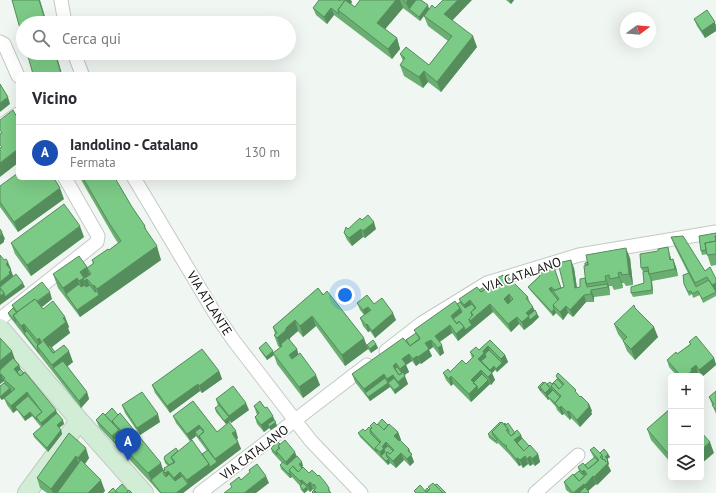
<!DOCTYPE html>
<html lang="it">
<head>
<meta charset="utf-8">
<style>
	:root { --surface:#fff; --page:#f7f7f7; --text:#2b2b33; --muted:#7c7c81; --line:#e1e1e2; --accent:#0f766e }
	body { margin:0; font-family:"PT Sans",sans-serif; background:var(--page); color:var(--text) }
	.controls { position:absolute; right:12px; bottom:12px; display:grid; overflow:hidden; border-radius:6px; box-shadow:0 4px 16px #0002 }
	.controls button { width:36px; height:36px; display:grid; place-items:center; padding:0; border:0; border-bottom:1px solid var(--line); background:var(--surface); color:var(--text); font:20px sans-serif }
	.compass { position:absolute; left:620px; top:12px; width:36px; height:36px; border-radius:50%; background:var(--surface); box-shadow:0 4px 16px #0002; rotate:74deg }
	.you { position:absolute; left:345px; top:295px; width:14px; height:14px; margin:-10px; border:3px solid #fff; border-radius:50%; background:#1a73e8; box-shadow:0 0 0 6px #1a73e833 }
	.badge { display:grid; place-items:center; width:26px; height:26px; border-radius:50%; background:var(--accent); color:#fff; font-size:13px; font-weight:700 }
	.pin { position:absolute; translate:-50% -33px; filter:drop-shadow(0 1px 2px #0008) }
	.pin::after { content:''; position:absolute; top:21px; width:14px; height:12px; background:inherit; clip-path:polygon(0 0,100% 0,50% 100%) }
	.list { margin:0; padding:0; list-style:none }
	h2 { display:flex; justify-content:space-between; align-items:center; height:52px; margin:0; padding:0 16px; font-size:17px }
	h2 small { font-size:13px; font-weight:400; color:var(--muted) }
	.list li { display:grid; grid-template-columns:26px 1fr auto; gap:12px; align-items:center; box-sizing:border-box; height:56px; padding:0 16px; border-top:1px solid var(--line) }
	.list b { display:block; font-size:15px; white-space:nowrap }
	.list p { margin:0; font-size:13px; white-space:nowrap; color:var(--muted) }
	.list em { font-size:13px; font-style:normal; color:var(--muted) }
	.icon { flex:none; width:22px; height:22px; fill:none; stroke:currentColor; stroke-width:2; stroke-linecap:round; stroke-linejoin:round }
	.map { position:relative; flex:none; width:716px; height:493px; overflow:hidden }
	.search { position:absolute; background:var(--surface); box-shadow:0 4px 16px #0002; left:16px; top:16px; width:280px; height:44px; display:flex; align-items:center; gap:10px; box-sizing:border-box; padding:0 14px; border-radius:22px; color:var(--muted); font-size:15px }
	.panel { position:absolute; background:var(--surface); box-shadow:0 4px 16px #0002; left:16px; top:72px; width:280px; height:108px; border-radius:6px }
	.map>svg:first-child { display:block }
</style>
</head>
<body>
<div class="map">
<svg width="716" height="493" viewBox="0 0 716 493">
	<rect width="100%" height="100%" fill="#f0f6f1"/>
	<g fill="none" stroke-linecap="round" stroke-linejoin="round">
		<defs>
			<path id="street" d="M61,0L65,23
				M0,42L4,44L18,76
				M74,53L82,74
				M0,126L18,114
				M134,178L214,312L234,341L311,441L361,493
				M0,319L97,242L98,236L65,178
				M386,351L422,323L487,283L579,255L716,232
				M200,493L367,365
				M535,493L578,455"/>
			<path id="secondary" d="M0,328L79,420L144,493
				M27,493L68,437L79,420"/>
		</defs>
		<use href="#street" stroke="#c4c9c4" stroke-width="15"/>
		<use href="#secondary" stroke="#c4c9c4" stroke-width="20"/>
		<use href="#street" stroke="#fff" stroke-width="13"/>
		<use href="#secondary" stroke="#d1edd5" stroke-width="18"/>
	</g>
	<path fill="#6aae72" d="M360,0H421L429,9L452,21L477,47L441,92L428,82L423,88L404,76L400,65L403,61L400,54L429,65L448,41L428,26L424,16L420,21L403,8L385,29L397,38L400,49L392,59L334,15L327,24L316,15L313,8L352,2L351,4L355,7Z
		M506,0H514L511,4Z
		M694,19L716,24V31L705,38L697,26Z
		M80,178H115L132,207L145,226L147,232L161,260L80,317L58,288L53,274L88,268L93,264L92,260L109,250L118,243L114,237Z
		M0,186L64,199L18,232L0,207Z
		M348,229H376L365,238L363,237L352,246L347,240L344,233Z
		M716,233V265L711,266L707,254L702,255L701,251Z
		M84,237L31,276L15,254L11,243Z
		M671,237L705,271L710,267L716,293V296L703,303L700,295L693,298L692,294L689,296L684,284L688,273L674,245Z
		M670,255L671,260L673,259L676,267L678,276L652,281L653,294L633,297L631,293L644,283L643,272L641,268Z
		M630,258L633,285L626,286L624,283H622L623,288L614,290L612,286H609L610,295L594,297V302H586L573,317L568,313L563,320L556,313L553,316L530,290L528,287L539,276L537,269L561,288L564,287L574,268L577,288L580,287L585,278Z
		M504,278L528,297L530,303L539,317L524,330L519,324L511,332L493,312L458,341L452,333L439,342L444,353L440,356L433,347L429,350L432,356L421,364L420,363L416,366L412,361L406,365L409,372L404,375L408,384L395,394L390,387L370,401L355,382L352,374L416,333L414,330L460,302L459,299L479,290Z
		M318,288L367,345L376,344L378,348L371,353L368,349L345,366L316,326L303,337L298,331L290,338V341L297,349L298,354L320,385L303,398L277,364L274,355L267,360L261,352L259,348L274,352L280,348L278,346L274,335L275,334L273,327Z
		M52,299L42,307L43,309L65,317L69,327L68,328L70,333L52,347L55,352L73,362L67,366L87,392L89,399L81,408L9,316L8,313L13,308L12,305Z
		M357,303L374,304L396,320L375,338L370,331L368,332L363,326L360,318L364,315L360,310Z
		M635,308L658,337L635,360L627,351L623,341L618,334L614,324Z
		M0,338L15,360L19,365L20,369L56,410L57,413L64,424L59,428L61,430L62,434L48,452L34,437L33,434L41,427L32,416L25,421L17,410L13,413L7,405L4,398L2,400L0,398V386L4,383V381L0,384Z
		M490,340L505,355L508,362L497,372L495,370L492,373L495,380L491,385L490,384L471,402L453,384L451,386L446,380L443,373L450,372L466,364L472,358L470,352L479,350Z
		M689,342L714,358L716,364V365L702,377L698,373L694,376H677L669,367L667,360L677,354L690,344Z
		M219,371L222,379L202,393L200,391L170,413L155,393L152,385Z
		M556,376L580,397L589,404L592,411L591,412L592,414L580,427L571,418L570,420L564,414L562,415L557,410L556,407L549,399L548,400L540,391L538,387L547,384H552L557,379Z
		M716,391V414L709,397Z
		M216,399L249,410L231,423L230,421L226,424L216,412L215,408L218,406Z
		M193,401L217,432L238,438L237,439L241,449L183,493H160L152,484L99,427L96,420L105,415L112,408L164,470V468L168,466L165,463L164,459L178,451L202,454L207,451L196,436L190,441L176,423L173,416Z
		M122,405L160,422L140,435L125,413Z
		M254,406L275,421L277,426L271,430L269,428L264,432L257,424L255,417L257,415Z
		M671,408V463L651,440L647,429Z
		M501,423L504,424L515,433L521,435L522,438L529,446L538,454L540,462L535,466L533,464L530,466L528,464L523,468L521,465L519,466L509,454L498,443L497,444L489,438L488,434Z
		M377,425H388L398,432L401,440L399,441L409,449L414,462L410,466L404,460L396,468L390,463L388,465L360,437L358,433L371,429L370,426Z
		M69,433L89,458L85,464L105,491L103,493H47L40,488L37,478Z
		M280,444L297,456L303,466L302,467L309,473L318,476L329,488L331,493H312V492L314,490L313,489L310,492L308,490L305,493H304L301,490L300,486L292,477L290,478L281,469L280,465L282,463L272,452L271,448Z
		M590,450L600,453L608,454L610,457L607,459L609,464L608,465L611,471L597,485L596,484L588,491L589,493H570L566,490L564,482L574,475L579,471L578,467L585,465L594,458Z"/>
	<path fill="#568d5d" d="M39,0H40L47,23H46Z
		M344,0H351L352,2L348,9Z
		M396,0H400L403,8L381,34L377,23Z
		M408,0H418L409,9L406,3Z
		M458,0H472L448,25L444,14Z
		M509,0H514L511,4Z
		M428,5L429,9L420,21L419,17Z
		M331,8L334,15L327,24L324,17Z
		M715,22L716,31L705,38L702,31Z
		M473,36L477,47L441,92L437,82Z
		M397,38L400,49L392,59L388,49Z
		M55,53H56L62,74H61Z
		M424,71L428,82L423,88L419,77Z
		M8,97L10,104L0,112V103Z
		M18,149V163L0,177V163Z
		M60,188L64,199L18,232L14,222Z
		M374,222L376,229L365,238L363,231Z
		M80,226L84,237L31,276L27,265Z
		M361,229L363,237L352,246L349,238Z
		M2,232L5,239L4,240V242L0,245V236L1,233Z
		M157,246L161,260L80,317L77,310L97,296L93,286L94,285L98,296L99,295L97,289Z
		M668,247L673,267L670,260Z
		M626,248L630,258L633,285L629,274Z
		M673,259L676,267L678,276L675,269Z
		M571,260L574,268L578,295L575,288Z
		M8,262L11,269L9,271L6,264Z
		M87,267L89,270L87,268L92,281L87,279L92,292L89,295L84,281L83,279L87,292L84,295L79,281L80,272Z
		M11,270L14,278L0,290V282Z
		M618,273L622,283L623,288L619,277Z
		M605,276L609,286L610,295L608,287Z
		M77,278L82,291L66,294L63,288Z
		M651,279L652,281L653,294L652,290Z
		M23,283L25,287L0,305V296L4,293Z
		M716,283V292H715L712,285Z
		M551,287L553,291L550,293L549,289Z
		M591,290L594,297V302L591,294Z
		M50,292L52,299L20,324L19,315Z
		M509,294L511,302L506,306L504,299Z
		M584,295L586,302L573,317L570,310Z
		M470,300L473,308L466,312L464,305Z
		M490,304L493,312L458,341L456,334L464,327L472,325L470,321Z
		M566,306L568,313L563,320L560,312Z
		M368,307L371,314H364L363,310Z
		M533,307L536,314L530,319L532,324L524,330L522,322L526,313Z
		M460,308L463,316L454,322L451,316Z
		M554,309L556,313L553,316L552,312Z
		M393,313L396,320L375,338L372,331Z
		M537,314L539,317L532,324L530,320Z
		M312,316L316,326L303,337L300,326Z
		M65,317L69,327L68,328L70,333L48,350L43,340L63,318Z
		M517,317L519,324L511,332L508,324Z
		M295,320L298,331L290,338V340L283,347L281,344L282,348L281,349L277,338L286,328Z
		M24,324L28,334L24,333L21,326Z
		M367,324L370,331L368,332L366,325Z
		M450,325L452,333L437,344L435,336Z
		M654,327L658,337L635,360L631,349Z
		M39,338L43,348L41,350L37,340Z
		M364,338L368,349L345,366L342,355Z
		M431,340L433,347L429,350L432,356L421,364L418,357L425,343Z
		M376,344L378,348L371,353L370,349Z
		M442,345L444,353L440,356L438,348Z
		M488,346L491,353L482,365L478,359L483,351Z
		M297,349L300,360L294,365L289,355Z
		M12,351L17,365L1,374L4,381L0,384V361Z
		M69,351L73,362L58,374L53,368L52,365Z
		M273,351L274,355L273,353L274,355L267,360L266,357Z
		M409,354L412,361L406,365L409,372L403,376L400,369L402,359Z
		M505,355L508,362L497,372L496,369L502,363L501,359Z
		M417,356L420,363L416,366L413,359Z
		M714,358L716,365L702,377L699,370Z
		M396,363L398,371L396,372L393,366Z
		M19,365L22,372L18,375L14,369Z
		M696,365L698,373L694,376H685L691,369Z
		M494,366L495,370L490,375L489,372Z
		M481,370L484,377L474,386L471,380Z
		M219,371L222,379L202,393L199,386Z
		M492,373L495,380L491,385L488,377Z
		M384,374L386,381L365,393L364,389Z
		M316,375L320,385L303,398L299,387Z
		M393,375L395,382L388,383L390,387L370,401L368,397L388,383L387,379Z
		M405,376L408,384L395,394L394,390L400,386L398,382Z
		M451,376L453,384L451,386L449,379Z
		M488,380L490,384L471,402L469,394L477,386Z
		M198,384L200,391L170,413L167,406Z
		M10,388L12,392L2,400L0,397Z
		M550,388L552,390L554,393L547,396L549,399L548,400L545,393Z
		M27,392L30,400L15,407L17,410L13,413L11,406Z
		M87,392L89,399L81,408L79,401Z
		M703,398L704,402L701,404V399Z
		M246,403L249,410L231,423L229,416Z
		M589,404L592,411L591,412L592,414L580,427L577,420Z
		M561,406L564,414L562,415L559,408Z
		M56,410L58,417L43,430L41,423Z
		M569,411L571,418L570,420L567,412Z
		M30,412L32,416L25,421L24,417Z
		M158,414L160,422L140,435L137,428Z
		M273,416L277,426L271,430L269,427L268,424L269,428L264,432L261,425Z
		M229,417L230,421L226,424L224,421Z
		M63,420L64,424L58,429L57,425Z
		M199,425L202,432H195L196,436L190,441L187,434Z
		M61,430L62,434L48,452L47,448Z
		M119,430L121,437L113,440L112,436Z
		M236,431L238,438L235,441L232,433Z
		M398,432L401,440L396,444L394,436Z
		M521,435L523,442L518,447L512,439Z
		M238,442L241,449L183,493H176L188,484L187,480L209,464L217,462L215,459Z
		M386,442L389,450L381,456L380,452L378,450Z
		M710,442L714,453L701,464V450Z
		M86,448L89,458L82,468L78,458Z
		M409,449L414,462L410,466L407,459L408,451Z
		M295,452L298,460L288,469L286,462Z
		M401,453L404,460L396,468L393,461Z
		M538,454L540,462L535,466L532,459Z
		M608,454L610,457L606,460L605,457Z
		M76,456L80,466L60,493H53L51,489Z
		M525,456L528,464L523,468L520,460Z
		M530,456L533,464L530,466L527,459Z
		M518,458L521,465L519,466L516,459Z
		M389,459L390,463L388,465L386,461Z
		M608,460L609,464L608,465L611,471L597,485L594,477L604,464Z
		M302,462L303,466L301,468L299,464Z
		M161,463L164,473L163,471L151,480L148,473Z
		M584,470L586,477L585,479L582,472Z
		M168,471L171,478L168,481L165,473Z
		M180,472L183,479L176,485L174,478Z
		M290,473L292,477L290,478L289,474Z
		M266,476L269,483L256,493H244Z
		M593,476L596,484L587,492L584,484L586,491L584,493H574L581,486V484L588,478L589,480Z
		M101,480L105,491L103,493H88Z
		M302,480L304,487L303,488L300,481Z
		M310,482L313,489L310,492L307,485Z
		M307,487L308,490L304,493L303,490Z"/>
	<path fill="#7bca85" stroke="#568d5d" fill-rule="evenodd" d="M12,0H39L46,23H23V39Z
		M319,0H339L340,1V0H346H345L338,10L339,14L331,8L324,17L313,8Z
		M345,0L355,7L360,0H396L377,23L397,38L388,49L338,10Z
		M403,0H408L406,3Z
		M416,0H421L428,5L419,17L409,9Z
		M443,0H458L444,14L473,36L437,82L424,71L419,77L400,65L405,58L400,54L406,47L429,65L452,36L424,16L432,5L435,8Z
		M707,10L715,22L702,31L694,19Z
		M27,53H55L61,74H33Z
		M0,84L8,97L0,103Z
		M13,110L18,119V149L0,163V148L2,147L0,145V134L2,133L0,130V120Z
		M18,173V178H54L60,188L14,222L0,202V186Z
		M83,178H115L132,207L145,226L144,227L157,246L97,289L94,285L93,286L87,279L84,281L83,279L91,274L87,268L94,263L92,260L108,249L109,250L121,241L109,223Z
		M64,204L80,226L27,265L11,243Z
		M368,215L374,222L363,231L361,229L349,238L344,233L346,227L348,229L360,218L362,220Z
		M0,229L2,232L1,233L2,235L0,236Z
		M716,233V236H715L716,241L705,243L706,250L701,251L699,236Z
		M683,236L705,271L710,267L716,279V283L712,285L707,277L695,283L671,237Z
		M715,236H716V254L707,255L705,243L716,241Z
		M668,247L670,260L673,259L675,269L649,274L648,267L641,268L640,254L658,251V249Z
		M626,248L629,274L622,275L621,272L618,273L619,277L610,279L609,275L605,276L606,281L586,284L584,266L588,265L586,255Z
		M0,255L4,260L6,259L8,262L6,264L11,270L9,272L10,274L0,282Z
		M79,256L87,267L80,272L84,278L79,281L77,278L63,288L53,274Z
		M571,260L575,288L580,287V279L585,278L587,287L607,284L608,287L591,290V294L584,295L570,310L566,306L560,312L553,305L559,299L553,291L564,287L558,263Z
		M588,262V265H585V263Z
		M553,264L561,288L555,290L551,287L549,289L558,300L553,305L554,309L552,312L528,287L540,276L537,269Z
		M648,271L649,274L651,279L652,290L631,293V287L644,283L643,272Z
		M689,273L696,287L709,280L716,292L702,299L698,291L692,294L691,291L688,292L684,284L683,275Z
		M16,274L23,283L5,297L4,293L0,288V287Z
		M503,275L504,278L507,276L528,297L526,298L533,307L526,313L529,316L522,322L517,317L508,324L490,304L470,321L469,319L473,315L471,312L476,308L470,300L464,305L459,299L477,287L481,292L496,281L495,279ZM509,294L513,299L508,304L504,299Z
		M42,282L50,292L37,301L35,299L17,312L12,305Z
		M79,284L81,287L85,285L86,287L90,285L95,292L97,291L99,295L77,310L66,294Z
		M490,284L491,285L481,292L479,290Z
		M0,288L4,293L0,296Z
		M318,288L323,295L327,291L364,338L342,355L312,316L300,326L295,320L286,328V330L277,338L274,335L277,333L273,327Z
		M367,295L374,304L382,298L393,313L372,331L367,324L366,325L360,318L371,310L368,307L363,310L357,303Z
		M35,299L43,309L53,301L65,317L63,318L66,322L43,340L53,353L64,345L69,351L52,365L37,346L42,342L39,338L37,340L24,324L21,326L13,315Z
		M455,301L460,308L451,316L457,324L459,321L464,327L456,334L450,325L435,336L442,345L438,348L431,340L425,343L429,349L418,357L417,356L413,359L409,354L402,359L406,364L400,369L396,363L393,366L399,375L403,372L405,376L398,382L393,375L387,379L384,374L364,389L352,374L403,338L410,346L420,338L414,330Z
		M460,302L465,308L472,304L475,308L471,312L472,316L469,319L470,323L472,325L465,330L464,327L459,321L457,324L453,319L462,312L460,308L457,304Z
		M634,305L635,308L654,327L631,349L623,341L627,337L614,324Z
		M13,308L17,313L13,315L16,322L8,313Z
		M535,310L537,314L530,320L528,316Z
		M27,331L38,345L37,346L39,353L24,333Z
		M416,333L420,339L410,346L406,340Z
		M696,336L714,358L699,370L696,365L691,369L692,371L685,376H681L667,360L676,352L677,354L691,344L689,342Z
		M0,338L12,351L0,361Z
		M288,338L297,349L289,355L292,359L300,353L316,375L299,387L273,353L282,346L281,344Z
		M373,340L376,344L370,349L367,345Z
		M490,340L505,355L501,359L488,346L483,351L484,353L478,359L492,373L488,377L481,370L471,380L477,386L469,394L451,376L449,379L443,373L448,369L450,372L462,360L466,364L474,356L470,352L476,347L479,350Z
		M266,342L273,351L266,357L259,348Z
		M49,345L55,352L53,353L48,346Z
		M202,349L219,371L199,386L198,384L167,406L152,385Z
		M489,350L502,363L496,369L494,366L490,370L481,361L486,357L485,354Z
		M13,358L19,365L14,369L20,376L25,372L56,410L41,423L36,417L42,412L27,392L11,406L4,398L15,389L3,379L5,378L1,374L0,375V370Z
		M63,361L87,392L79,401L53,368Z
		M397,367L402,373L399,375L395,369Z
		M20,369L24,373L20,376L17,372Z
		M558,373L576,390L575,391L580,397L581,396L589,404L588,405L589,407L577,420L569,411L567,412L561,406L559,408L555,403L561,396L551,386L554,383L559,389L564,384L556,376Z
		M482,374L488,380L478,390L477,386L473,383Z
		M385,378L388,383L394,378L400,386L394,390L388,383L368,397L365,393Z
		M557,379L563,385L559,389L554,383L551,386L552,390H551L550,388L547,384L550,382L552,384Z
		M543,382L544,383L540,387L541,391L538,387Z
		M545,382L550,388L545,393L540,387Z
		M4,383L10,388L0,397V386Z
		M233,386L246,403L229,416L216,399Z
		M553,390L560,397L555,403L547,396Z
		M716,391V410L712,405L714,404L709,397Z
		M142,392L158,414L137,428L122,405Z
		M28,396L42,412L36,417L37,420L30,412L24,417L15,407Z
		M193,401L217,432L229,422L236,431L232,433L238,442L215,459L199,436L204,431L199,425L187,434L173,416Z
		M260,401L265,408L267,407L273,416L261,425L255,417L259,413L254,406Z
		M219,405L229,417L224,421L215,408Z
		M112,408L118,415L112,421L114,424L105,415Z
		M671,408V457L647,429Z
		M57,413L63,420L57,425L61,430L47,448L33,434Z
		M103,413L119,430L112,436L96,420Z
		M120,413L161,463L148,473L118,442L125,435L112,421Z
		M382,419L388,425L384,430L378,424L377,425Z
		M274,420L276,422L269,427L268,424Z
		M374,422L377,425L378,424L384,430L389,424L398,432L394,436L399,441L400,440L409,449L408,451L412,454L407,459L401,453L393,461L386,454L387,452L390,454L394,450L386,442L382,447L384,448L380,452L375,448L381,442L370,430L372,428L370,426Z
		M500,422L501,423L492,432L493,435L497,440L496,441L488,434Z
		M502,422L508,429L506,430L511,436L517,430L521,435L514,440L524,451L530,445L538,454L532,459L530,456L527,459L525,456L520,460L518,458L516,459L506,447L507,446L503,444L492,432Z
		M505,423L506,425L508,423L515,433L511,436L508,433L509,432L508,429L504,424Z
		M369,427L371,429L370,430L371,434L380,443L375,448L377,452L358,433L363,429L365,431Z
		M200,428L204,432L199,436L200,439L195,432Z
		M701,432L710,442L701,450Z
		M69,433L86,448L78,458L76,456L51,489L37,478Z
		M120,433L123,437L118,442L121,448L113,440Z
		M522,438L529,446L524,451L517,443Z
		M192,440L209,464L187,480L180,472L174,478L168,471L165,473L163,471L165,470L164,468L175,462L171,457Z
		M285,440L295,452L286,462L276,451L280,448L278,446Z
		M278,442L280,444L278,446L279,448L276,451L277,455L271,448Z
		M388,446L393,451L390,454L387,452L386,454L387,457L389,459L386,461L381,456L385,452L384,449Z
		M594,447L602,455L600,457L603,460L604,459L608,463L594,477L593,476L585,485L584,484L573,493L564,482L573,474L579,481L587,474L584,470L582,472L578,467L583,463L588,469L599,460L590,450Z
		M176,448L178,451L171,457L174,463L169,465L164,459L165,456Z
		M604,449L608,454L605,457L608,460L606,462L604,459L603,460L602,459L603,458L602,455L600,453Z
		M208,450L217,462L210,467L209,464L202,454Z
		M297,456L302,462L299,464L302,468L298,472L293,466L289,470L290,473L289,474L280,465L283,462L287,465Z
		M595,457L598,461L588,469L585,465Z
		M81,460L101,480L88,493H57Z
		M257,464L266,476L244,493H224L232,487L230,484L239,477L241,480L250,472L249,470Z
		M293,466L298,472L303,467L309,473L312,470L318,476L319,475L325,482L329,488L328,490L331,493H317L314,490L316,488L314,484V486L310,482L307,485L302,480L300,481L289,470Z
		M163,470L164,471H163L164,475L166,477L169,474L175,481L182,476L188,484L176,493H161L151,480Z
		M579,471L583,475L585,474L586,475L579,481L574,475Z
		M303,483L307,487L303,490L300,486Z
		M433,483L443,493H416L414,491L420,485L426,492L430,489L428,487Z
		M122,484L128,491L126,493H118L115,491Z
		M437,484L446,493H443L435,485Z
		M585,487L589,492L588,493H579Z
		M113,488L118,493H108Z
		M316,488L314,490L315,493H313L312,492Z
		M427,488L429,490L426,492L425,491Z
		M129,490L132,493H126Z"/>
	<g text-anchor="middle" stroke-width="3.5" stroke-linejoin="round" paint-order="stroke">
		<g font-size="13" fill="#121412" stroke="#fff">
			<text transform="translate(522 274) rotate(-19)" y="5">VIA CATALANO</text>
			<text transform="translate(210 303) rotate(58)" y="5">VIA ATLANTE</text>
			<text transform="translate(254 452) rotate(-37)" y="5">VIA CATALANO</text>
		</g>
	</g>
</svg>
<div class="controls">
<button>+</button>
<button>−</button>
<button><svg class="icon" aria-label="layers" viewBox="0 0 24 24"><path d="M12 4l9 5-9 5-9-5zM3 14l9 5 9-5"/></svg></button>
</div>
<svg class="compass" viewBox="-18 -18 36 36"><path d="M0-13l5 13h-10z" fill="#e53935"/><path d="M0 13l5-13h-10z" fill="#7c7c81"/></svg>
<div class="you"></div>
<div class="pin badge" style="left:128px;top:461px;background:#1a4fb4">A</div>
<div class="search"><svg class="icon" aria-label="search" viewBox="0 0 24 24"><circle cx="10" cy="10" r="6"/><path d="M15 15l6 6"/></svg>Cerca qui</div>
<section class="panel">
<h2>Vicino<small></small></h2>
<ul class="list">
<li><span class="badge" style="background:#1a4fb4">A</span><div><b>Iandolino - Catalano</b><p>Fermata</p></div><em>130 m</em></li>
</ul>
</section>
</div>
</body>
</html>
